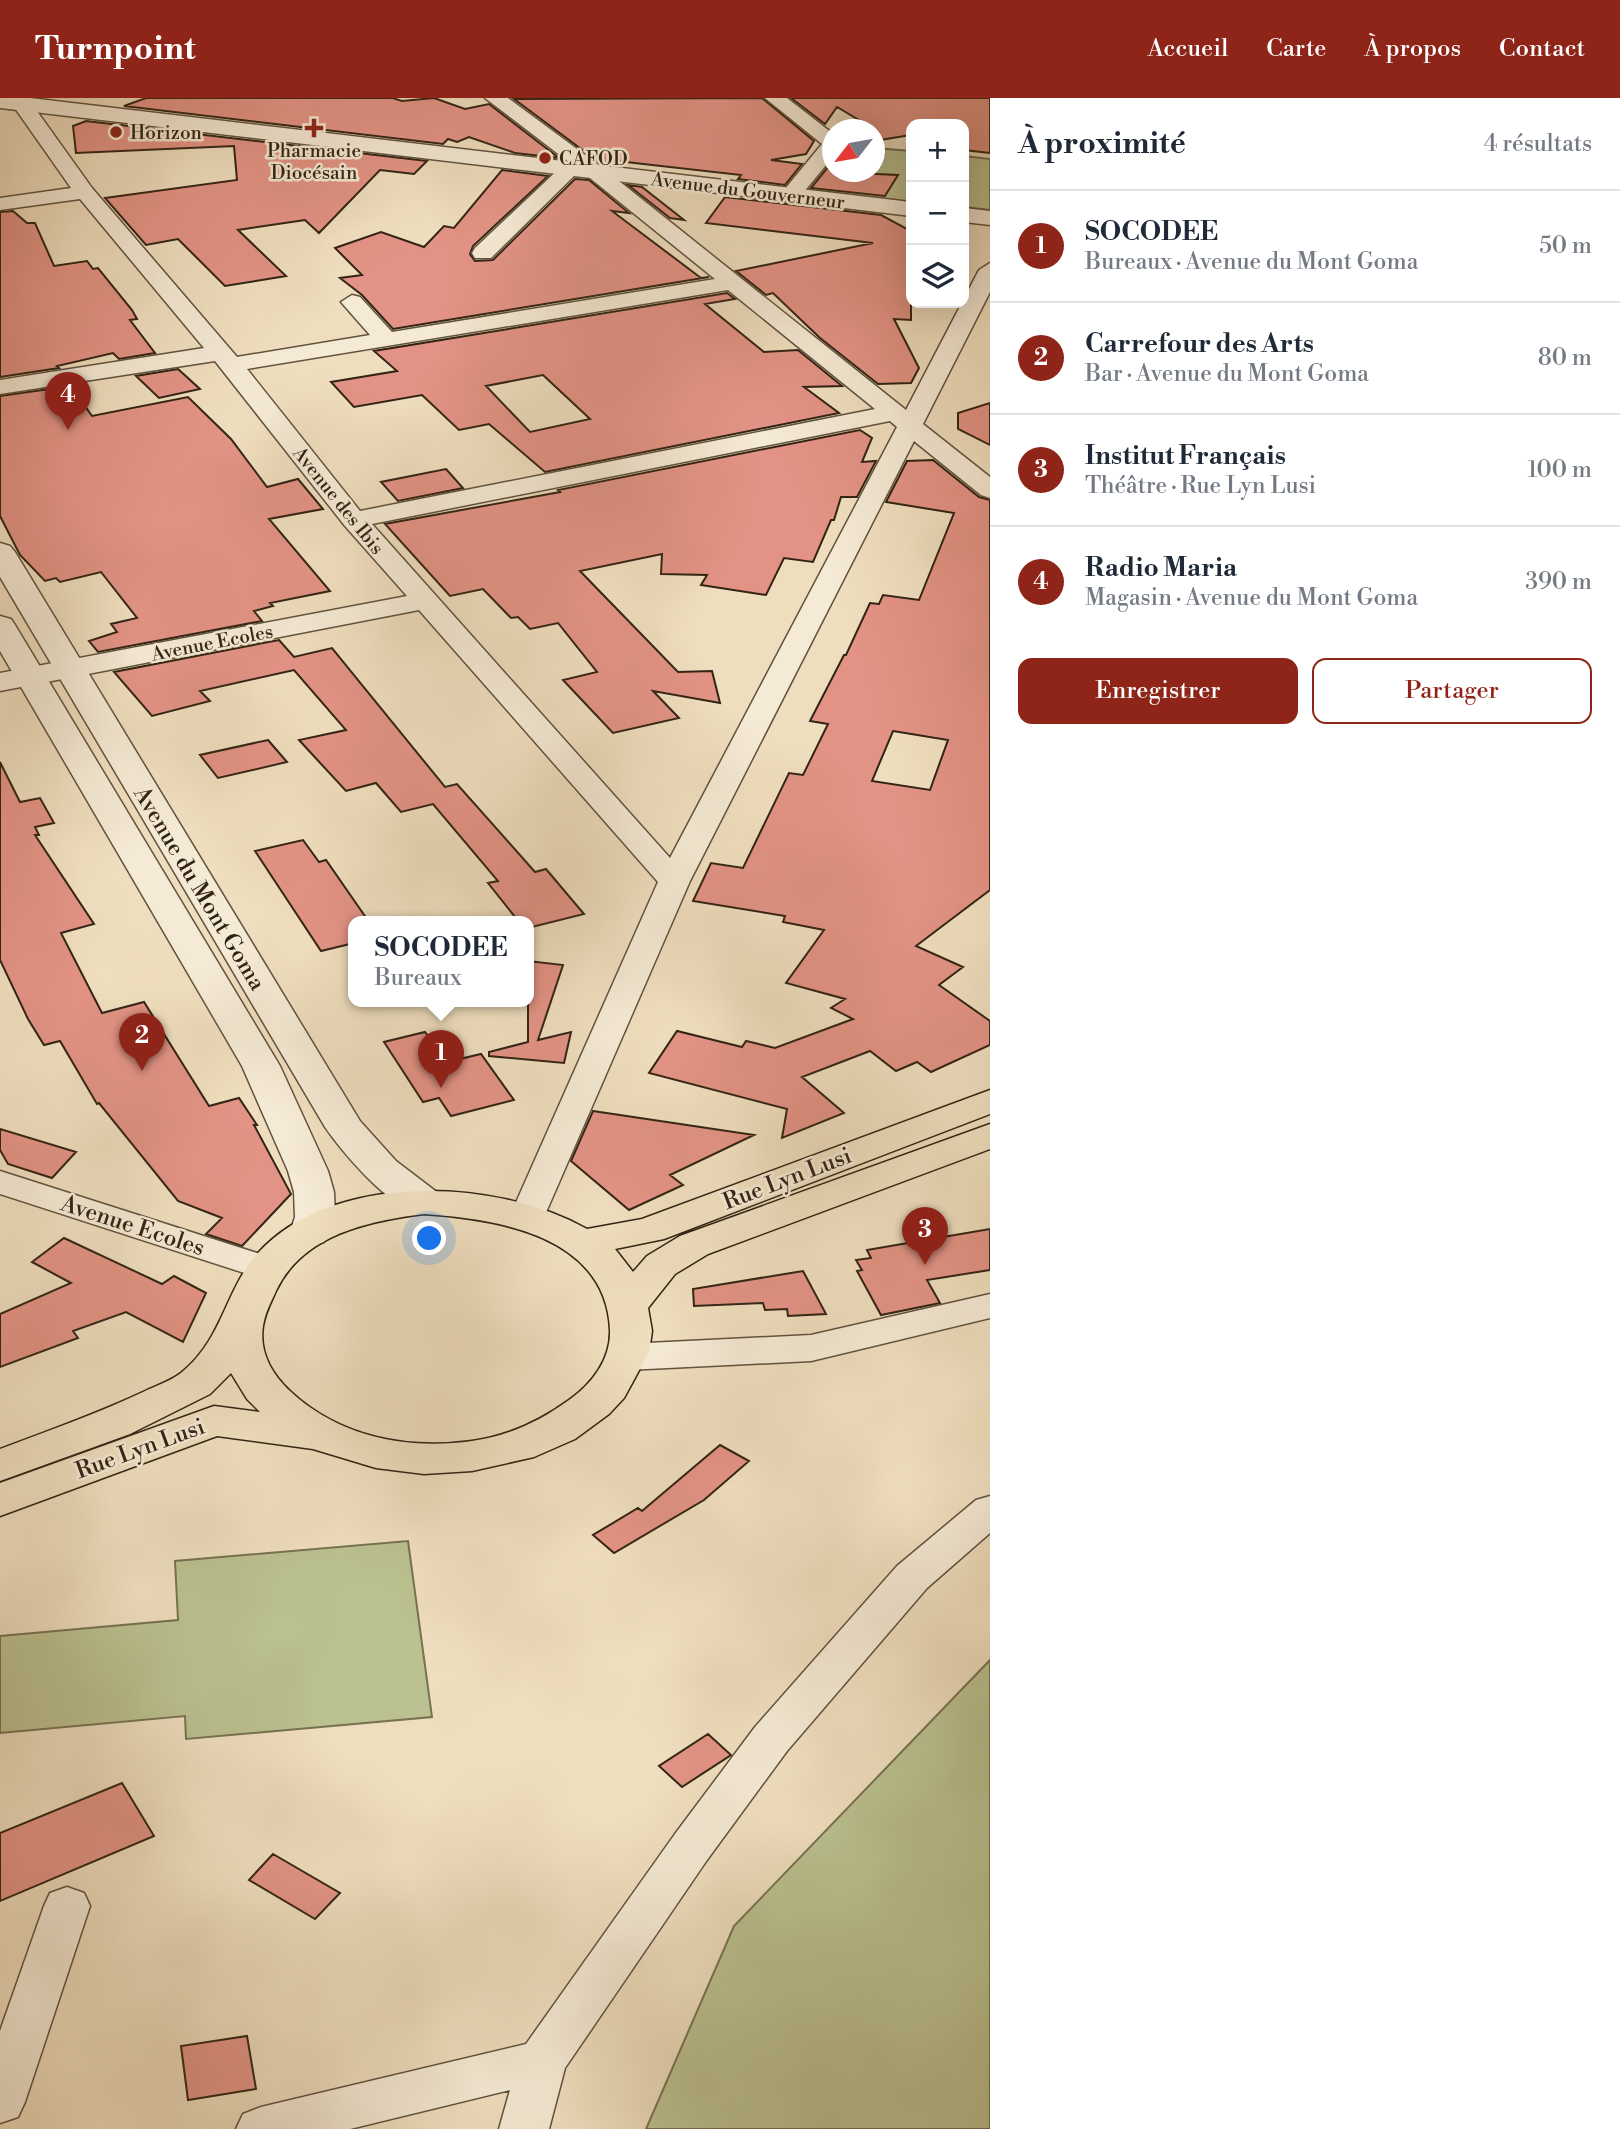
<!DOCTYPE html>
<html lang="fr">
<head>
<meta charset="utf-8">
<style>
	:root { --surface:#fff; --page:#f2f2f3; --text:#1f2937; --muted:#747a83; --line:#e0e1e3; --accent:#8f2418 }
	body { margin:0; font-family:"Libre Bodoni",serif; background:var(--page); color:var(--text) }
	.controls { position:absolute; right:21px; top:21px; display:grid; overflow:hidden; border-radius:14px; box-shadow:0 7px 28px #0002 }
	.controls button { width:63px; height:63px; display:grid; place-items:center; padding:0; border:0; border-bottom:2px solid var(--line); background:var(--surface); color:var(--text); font:35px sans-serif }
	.compass { position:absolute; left:822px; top:21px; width:63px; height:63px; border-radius:50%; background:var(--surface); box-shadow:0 7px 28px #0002; rotate:239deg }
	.you { position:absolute; left:430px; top:1141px; width:24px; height:24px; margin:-18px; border:5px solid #fff; border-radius:50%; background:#1a73e8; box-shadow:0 0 0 10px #1a73e833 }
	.badge { display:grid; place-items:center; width:46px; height:46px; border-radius:50%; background:var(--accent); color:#fff; font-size:23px; font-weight:700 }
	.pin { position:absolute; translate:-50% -58px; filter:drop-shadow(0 2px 4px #0008) }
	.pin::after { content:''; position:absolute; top:37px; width:24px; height:21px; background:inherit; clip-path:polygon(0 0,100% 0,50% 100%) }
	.popup { position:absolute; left:348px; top:818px; width:186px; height:91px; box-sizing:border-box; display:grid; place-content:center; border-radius:14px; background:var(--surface); filter:drop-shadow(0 2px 5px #0005); font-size:23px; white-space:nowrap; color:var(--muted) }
	.popup b { font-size:26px; color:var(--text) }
	.popup::after { content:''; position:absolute; left:50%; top:100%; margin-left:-14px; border:14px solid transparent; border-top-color:var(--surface) }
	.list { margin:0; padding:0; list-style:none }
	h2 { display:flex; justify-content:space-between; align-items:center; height:91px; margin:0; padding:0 28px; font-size:30px }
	h2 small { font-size:23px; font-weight:400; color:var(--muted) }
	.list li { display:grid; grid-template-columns:46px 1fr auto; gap:21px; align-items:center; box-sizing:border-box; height:112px; padding:0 28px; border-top:2px solid var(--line) }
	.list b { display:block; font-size:26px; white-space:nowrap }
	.list p { margin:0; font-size:23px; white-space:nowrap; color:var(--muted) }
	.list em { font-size:23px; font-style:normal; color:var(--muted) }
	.actions { display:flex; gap:14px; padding:21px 28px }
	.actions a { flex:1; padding:16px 0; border:2px solid var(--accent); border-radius:14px; text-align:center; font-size:24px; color:var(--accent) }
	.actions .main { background:var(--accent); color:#fff }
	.icon { flex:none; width:38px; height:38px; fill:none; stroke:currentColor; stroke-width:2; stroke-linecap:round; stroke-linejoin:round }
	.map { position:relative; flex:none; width:990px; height:2031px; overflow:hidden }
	header { display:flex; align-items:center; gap:42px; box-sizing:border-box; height:98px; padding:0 35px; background:var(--accent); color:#fff }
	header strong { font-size:33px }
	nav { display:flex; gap:38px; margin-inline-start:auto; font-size:24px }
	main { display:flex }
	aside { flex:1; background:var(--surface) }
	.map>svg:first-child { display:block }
</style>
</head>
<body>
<header>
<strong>Turnpoint</strong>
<nav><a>Accueil</a><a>Carte</a><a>À propos</a><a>Contact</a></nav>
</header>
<main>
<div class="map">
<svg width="990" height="2031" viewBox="0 0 990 2031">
	<rect width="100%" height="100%" fill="#efdebe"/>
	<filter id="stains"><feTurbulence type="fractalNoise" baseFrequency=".00286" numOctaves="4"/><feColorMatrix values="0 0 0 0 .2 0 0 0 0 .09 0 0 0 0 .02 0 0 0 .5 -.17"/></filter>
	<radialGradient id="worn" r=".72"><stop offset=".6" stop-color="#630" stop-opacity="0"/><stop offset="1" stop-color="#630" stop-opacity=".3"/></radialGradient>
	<path fill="#bbc190" stroke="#767252" stroke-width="2" d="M875,50L911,53V104L803,92L832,62V74H874Z
		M964,58L990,61V112L964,109Z
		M408,1443L432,1619L186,1641L185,1618L0,1635V1538L178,1522L175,1463Z
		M990,1562V2031H646L734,1828Z"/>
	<path fill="#e39385" stroke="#322415" stroke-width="2" fill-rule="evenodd" d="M146,0H393L402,3L434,0L465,11L489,6L559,60L515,55L469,39L457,44L448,41L443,46L124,8Z
		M762,0L814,43L806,56L771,62L802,66L785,87L738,81L741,77L608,62L614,66L600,65L514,1Z
		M791,0H990V55L964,52V26H911V37L874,43V31L837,9L825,26Z
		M86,23L427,63L414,76L380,72L319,135L305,122L238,132L286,178L225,188L178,141L146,147L105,100L237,82L234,48L76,55L73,28Z
		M828,69L832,74L898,77L885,98L811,90Z
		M502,72L548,78L473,148L470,156L475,163L493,162L575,81L589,82L629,115L612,113L701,180L709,179L393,231L362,197L340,180L362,177L335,150L381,134L424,149L444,128L454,130Z
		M628,87L642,89L684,122L670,120Z
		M725,99L881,117L911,133V222L894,221L919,270L911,285L878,286L820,240L773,195L766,197L736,173L873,145L706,125Z
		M13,113L27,125H35L54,168L87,163L93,171L98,170L132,212L137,221L130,222L155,255L119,261L113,255L57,268L59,270L0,279V114Z
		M727,195L735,201L705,206L764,254L798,252L842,288L804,289L839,315L545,374L489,326L459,332L422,297L354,309L331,284L397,273L374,253ZM543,277L590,321L530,334L486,288Z
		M178,271L200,291L159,300L136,278Z
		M71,288L92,318L188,299L231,341L267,389L298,381L323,411L269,421L330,493L270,505L273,508L254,513L262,523L98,554L89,543L117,534L111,526L137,520L101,474L60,484L56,480L45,483L20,457L0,418V298Z
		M990,305V347L958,331V315Z
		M860,332L872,340L862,364L876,363L857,399H841L834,422H831L813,464L784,460L766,497L701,487L707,477L661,476L662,456L580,473L678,574L712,573L720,605L653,593L679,620L613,635L563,582L597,574L558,525L530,531L518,519L511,520L483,491L450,498L385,426L560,394L558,392Z
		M933,362L979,399L990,402V792L916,848L963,869L939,887L990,923V947L931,974L917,964L896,973L870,953L802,979L844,1015L782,1040L787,1011L649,975L677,933L742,949L746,943L775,950L853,921L831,910L845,901L786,885L824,832L783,824L785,818L693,803L711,765L743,770L789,675L803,677L828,626L810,623L844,557H846L870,505L879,506L883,497L919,502L954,415L886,404L907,363ZM893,633L948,642L930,692L872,683Z
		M446,371L463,390L398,403L381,384Z
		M279,542L294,559L332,550L445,689L457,686L535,774L546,771L584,816L528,830V824H519L488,785L498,783L433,706L401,714L376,685L346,693L299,642L346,632L294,572L200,593L210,603L152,618L114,574Z
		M268,642L287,664L218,680L200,657Z
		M0,664L20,704L40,700L54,725L35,729L39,737H35L94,826L61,835L102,915L144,904L209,1008L239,1000L257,1027H254L291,1096L242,1148L206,1136L222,1120L178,1103L99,1005L97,1006L60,943L44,947L28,921L0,862Z
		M303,742L319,764L326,762L369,824H354V845L321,853L255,753Z
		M528,863L563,867L538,942L571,934L564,965L489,958V954L528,944Z
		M425,934L447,964L481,956L514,1002L451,1018L439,1000L423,1004L384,944Z
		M593,1013L754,1037L670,1077L683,1087L629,1112L571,1063Z
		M0,1031L76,1054L52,1080L8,1066L0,1052Z
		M990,1131V1172L927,1182L940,1205L881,1217L857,1173L862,1172L856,1162L871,1160L867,1152Z
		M64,1140L162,1186L174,1178L206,1195L183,1244L126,1214L73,1233L78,1240L0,1269V1216L71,1185L32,1164Z
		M803,1173L826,1216L788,1218L787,1211L765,1212L763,1205L694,1208L693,1191Z
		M720,1347L749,1363L704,1402L614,1455L593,1437L638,1410L642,1413Z
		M708,1636L731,1657L682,1689L659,1668Z
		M122,1685L154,1738L0,1803V1735Z
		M273,1756L340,1795L315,1821L249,1782Z
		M247,1938L256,1991L188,2002L181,1948Z"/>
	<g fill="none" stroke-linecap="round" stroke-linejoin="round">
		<defs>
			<path id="minor" d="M22,0L29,2L92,90L237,259L370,237L341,204L352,197L360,199L392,234L715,181L580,72L491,160H475L472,155L475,150L563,67L570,65L485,0H508L604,71L906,312L979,172L990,165V194L923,326L990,379V400L981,397L914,343L690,783L541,1126L528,1129L515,1126L510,1118L658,784L419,512L0,593V575L407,498L345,428L215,263L0,296V282L204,250L80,101L0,112V100L71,90L12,6ZM728,192L875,311L360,413L247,271ZM890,323L897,329L670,760L372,426Z
				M765,0H787L832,35V60L798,101L791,103L780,97L822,46Z
				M0,1073L279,1162L285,1170L279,1178L266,1182L0,1096Z
				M990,1196V1220L811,1263L627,1272L613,1268L608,1259L613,1250L627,1246L811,1237Z
				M990,1398V1435L927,1490L787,1653L707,1762L565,1970L549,2031H499L510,1992L350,2031H236L243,2016L261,2009L526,1946L675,1736L755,1629L897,1468L976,1402Z
				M67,1789L84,1795L90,1808L25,2004L18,2019L0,2025V1933L44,1808L50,1795Z"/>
			<path id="tertiary" d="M0,0H30L911,104V118L0,10Z
				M964,110L990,113V127L964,124Z
				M0,445L10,448L15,454L360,1023L396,1063L438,1095L444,1104L438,1113C429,1115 421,1117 411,1113C383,1101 342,1054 325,1029L0,479Z
				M0,518L11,521L15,527L280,968L328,1073L334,1094L335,1119L324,1144L310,1148L296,1144L290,1135L295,1119L294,1094L288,1073L242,968L0,553Z"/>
			<path id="primary" d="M990,992V1016L664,1141L615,1151L633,1174L647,1158L680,1138L990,1026V1051L708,1156L675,1176L648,1210L652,1233L649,1254L624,1300L609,1316L575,1341L534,1359L472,1373L424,1376L376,1370L313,1351L217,1338L0,1418V1385L214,1308L260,1314L247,1301L231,1275L210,1296L130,1336L0,1383V1351C48,1333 96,1316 143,1294C155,1288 171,1283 181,1275C224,1240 224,1193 258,1155C332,1073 497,1080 587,1131L642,1121ZM424,1116C499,1121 606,1138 610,1232C611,1261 592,1286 569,1302C540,1323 509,1338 472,1343C407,1352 339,1339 290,1293C272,1276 259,1254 263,1228C265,1215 271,1204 276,1193C302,1137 368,1123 424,1116Z"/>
		</defs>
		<use href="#minor" stroke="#61523f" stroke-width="3"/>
		<use href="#tertiary" stroke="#61523f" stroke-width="3"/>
		<use href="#primary" stroke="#322415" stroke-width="3"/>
		<use href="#minor" fill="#f5ead5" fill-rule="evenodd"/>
		<use href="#tertiary" fill="#f5ead5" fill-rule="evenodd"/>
		<use href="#primary" fill="#efdebe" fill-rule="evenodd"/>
	</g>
	<g fill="#8f2418" stroke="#f5ead5" stroke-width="2.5">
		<path d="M310.5 19.5h7v7h7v7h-7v7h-7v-7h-7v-7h7z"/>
		<circle cx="116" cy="34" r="7"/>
		<circle cx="545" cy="60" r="7"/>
	</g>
	<g text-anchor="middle" stroke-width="5" stroke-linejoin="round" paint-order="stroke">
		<g font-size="19" fill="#322415" stroke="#f5ead5" text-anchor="start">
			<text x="130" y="41">Horizon</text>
			<text x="314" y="59" text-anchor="middle">Pharmacie<tspan x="314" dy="22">Diocésain</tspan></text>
			<text x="559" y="67">CAFOD</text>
		</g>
		<g font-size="19" fill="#322415" stroke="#f5ead5">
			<text transform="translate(748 92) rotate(7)" y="7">Avenue du Gouverneur</text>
			<text transform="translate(339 402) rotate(51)" y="7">Avenue des Ibis</text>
			<text transform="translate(212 544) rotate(-11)" y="7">Avenue Ecoles</text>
		</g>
		<g font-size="23" fill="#322415" stroke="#f5ead5">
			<text transform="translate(200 790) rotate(59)" y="8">Avenue du Mont Goma</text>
			<text transform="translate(787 1080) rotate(-21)" y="8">Rue Lyn Lusi</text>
			<text transform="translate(133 1127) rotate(18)" y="8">Avenue Ecoles</text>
			<text transform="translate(140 1350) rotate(-20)" y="8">Rue Lyn Lusi</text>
		</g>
	</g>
	<rect width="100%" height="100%" filter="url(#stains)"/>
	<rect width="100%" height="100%" fill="url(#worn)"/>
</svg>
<div class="controls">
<button>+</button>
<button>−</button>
<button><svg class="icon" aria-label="layers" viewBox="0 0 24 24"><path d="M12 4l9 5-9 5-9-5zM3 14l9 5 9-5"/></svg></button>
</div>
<svg class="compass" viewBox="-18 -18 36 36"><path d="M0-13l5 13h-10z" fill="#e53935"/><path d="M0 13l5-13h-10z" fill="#747a83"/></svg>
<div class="you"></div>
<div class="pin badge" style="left:441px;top:990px">1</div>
<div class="popup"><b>SOCODEE</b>Bureaux</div>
<div class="pin badge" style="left:142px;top:973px">2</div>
<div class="pin badge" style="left:925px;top:1167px">3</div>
<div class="pin badge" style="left:68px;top:332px">4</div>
</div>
<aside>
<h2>À proximité<small>4 résultats</small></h2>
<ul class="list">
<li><span class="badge">1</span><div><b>SOCODEE</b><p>Bureaux · Avenue du Mont Goma</p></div><em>50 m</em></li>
<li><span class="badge">2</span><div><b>Carrefour des Arts</b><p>Bar · Avenue du Mont Goma</p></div><em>80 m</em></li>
<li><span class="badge">3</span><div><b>Institut Français</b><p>Théâtre · Rue Lyn Lusi</p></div><em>100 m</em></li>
<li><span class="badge">4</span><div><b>Radio Maria</b><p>Magasin · Avenue du Mont Goma</p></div><em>390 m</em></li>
</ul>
<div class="actions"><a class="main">Enregistrer</a><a>Partager</a></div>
</aside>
</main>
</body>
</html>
